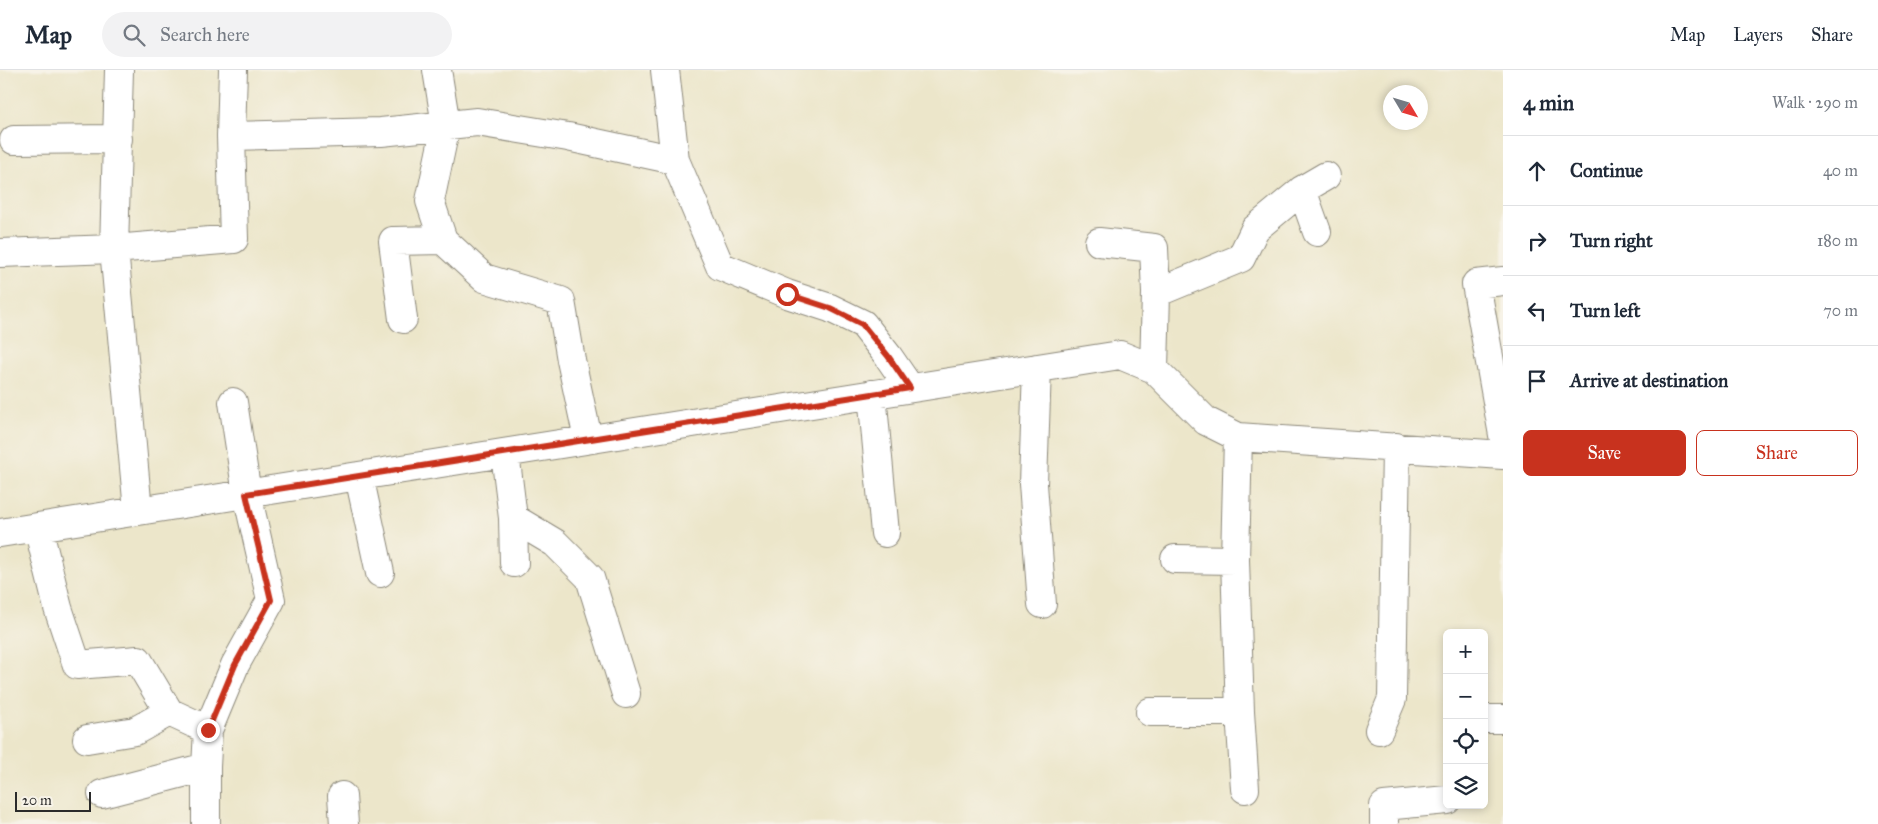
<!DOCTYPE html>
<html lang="en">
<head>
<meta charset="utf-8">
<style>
	:root { --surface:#fff; --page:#f2f2f3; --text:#1f2937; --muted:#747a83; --line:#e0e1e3; --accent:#c8321e }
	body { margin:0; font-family:"IM FELL Great Primer",serif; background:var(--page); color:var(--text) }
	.controls { position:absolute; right:15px; bottom:15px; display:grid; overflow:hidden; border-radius:8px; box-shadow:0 2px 8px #0003 }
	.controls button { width:45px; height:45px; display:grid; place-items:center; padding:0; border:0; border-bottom:1px solid var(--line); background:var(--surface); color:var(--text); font:25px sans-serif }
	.compass { position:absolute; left:1383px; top:15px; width:45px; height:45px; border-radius:50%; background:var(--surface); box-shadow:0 2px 8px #0003; rotate:128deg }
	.scale { position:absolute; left:15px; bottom:12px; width:76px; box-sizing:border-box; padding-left:5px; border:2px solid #2b2b2b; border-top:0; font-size:14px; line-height:18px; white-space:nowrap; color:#2b2b2b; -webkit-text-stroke:4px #f7f3e8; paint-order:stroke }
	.stop { position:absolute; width:15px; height:15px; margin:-11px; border:4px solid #c8321e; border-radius:50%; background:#fff }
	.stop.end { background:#c8321e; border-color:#fff; box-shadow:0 1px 5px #0008 }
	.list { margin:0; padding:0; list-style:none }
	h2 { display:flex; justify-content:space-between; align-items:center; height:65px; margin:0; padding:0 20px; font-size:21px }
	h2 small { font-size:16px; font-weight:400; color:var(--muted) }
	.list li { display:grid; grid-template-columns:32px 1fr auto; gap:15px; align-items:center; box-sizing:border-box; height:70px; padding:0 20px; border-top:1px solid var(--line) }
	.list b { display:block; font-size:19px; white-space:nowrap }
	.list em { font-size:16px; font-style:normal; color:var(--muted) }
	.actions { display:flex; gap:10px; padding:15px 20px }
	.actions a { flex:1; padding:11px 0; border:1px solid var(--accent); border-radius:8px; text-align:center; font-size:18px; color:var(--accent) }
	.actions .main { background:var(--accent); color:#fff }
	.icon { flex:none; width:28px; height:28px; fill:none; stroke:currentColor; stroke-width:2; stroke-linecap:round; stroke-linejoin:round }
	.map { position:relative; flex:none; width:1503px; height:754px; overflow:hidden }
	header { display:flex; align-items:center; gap:30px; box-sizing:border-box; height:70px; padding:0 25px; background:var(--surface); border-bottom:1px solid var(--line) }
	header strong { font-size:24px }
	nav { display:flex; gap:28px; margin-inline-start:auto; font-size:18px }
	.search { width:350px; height:45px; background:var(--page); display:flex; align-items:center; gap:12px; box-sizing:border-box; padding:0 18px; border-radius:28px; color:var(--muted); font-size:19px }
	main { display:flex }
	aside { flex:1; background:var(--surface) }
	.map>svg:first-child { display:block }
</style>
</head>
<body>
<header>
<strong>Map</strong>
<div class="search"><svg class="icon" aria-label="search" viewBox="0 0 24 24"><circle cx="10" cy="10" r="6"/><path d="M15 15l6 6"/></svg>Search here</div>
<nav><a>Map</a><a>Layers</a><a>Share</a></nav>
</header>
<main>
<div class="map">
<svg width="1503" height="754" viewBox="0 0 1503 754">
	<rect width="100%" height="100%" fill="#f7f3e8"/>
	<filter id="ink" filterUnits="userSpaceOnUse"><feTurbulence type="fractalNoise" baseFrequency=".02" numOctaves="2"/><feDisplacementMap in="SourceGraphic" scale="10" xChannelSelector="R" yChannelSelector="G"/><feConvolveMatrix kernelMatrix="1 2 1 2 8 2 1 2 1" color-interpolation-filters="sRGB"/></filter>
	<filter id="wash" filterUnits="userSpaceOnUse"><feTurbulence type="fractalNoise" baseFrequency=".0096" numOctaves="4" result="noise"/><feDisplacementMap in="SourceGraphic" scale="20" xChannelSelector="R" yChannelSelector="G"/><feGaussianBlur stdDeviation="1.12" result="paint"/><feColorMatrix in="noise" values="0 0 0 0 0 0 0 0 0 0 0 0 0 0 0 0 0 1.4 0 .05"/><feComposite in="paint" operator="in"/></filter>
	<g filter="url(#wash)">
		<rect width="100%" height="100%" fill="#ece6ca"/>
	</g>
	<g filter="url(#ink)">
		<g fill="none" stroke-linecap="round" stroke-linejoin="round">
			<defs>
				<path id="minor" d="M119,0L114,179L138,441
					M437,0L446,55L430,131L443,170L484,208L561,231L571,290L588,369
					M665,0L675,90L720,196L787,224L830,238L863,254L888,286L910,318
					M231,66L381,62L477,52L568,67L675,90
					M14,70L118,69
					M1302,120L1317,162
					M1099,172L1154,178L1156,223
					M0,183L114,179L234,169L231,66L233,0
					M1503,211L1476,214L1503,365
					M403,249L393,171L443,170
					M1037,298L1033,414L1042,534
					M1154,299L1156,223L1241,188L1255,159L1302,120L1326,106
					M872,324L885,463
					M1238,367L1235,490L1240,642L1245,719
					M505,383L513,448L555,473L590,508L626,624
					M359,406L380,503
					M513,448L514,493
					M38,457L58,538L77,595L138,590L169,642
					M0,463L1120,285L1154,299L1206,351L1238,367L1503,385
					M1175,489L1235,490
					M1150,642H1240
					M1484,649H1503
					M1379,660L1392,629L1396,377
					M87,669L135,661L169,642L208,660
					M102,724L206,697
					M342,726L344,754
					M206,754V697L208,660L235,595L271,530L247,424L233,332
					M1384,754V736L1447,730"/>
			</defs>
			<use href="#minor" stroke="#8c887a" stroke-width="30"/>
			<use href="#minor" stroke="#fff" stroke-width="28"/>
		</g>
	</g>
	<g fill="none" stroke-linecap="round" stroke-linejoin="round" filter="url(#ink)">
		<path stroke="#c8321e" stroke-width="6" d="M208,660L235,595L271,530L246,424L910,318L888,286L862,254L830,238L787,224"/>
	</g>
</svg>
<div class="controls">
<button>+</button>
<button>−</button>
<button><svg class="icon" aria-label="locate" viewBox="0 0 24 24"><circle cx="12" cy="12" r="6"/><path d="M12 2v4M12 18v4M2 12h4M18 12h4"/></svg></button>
<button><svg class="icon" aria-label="layers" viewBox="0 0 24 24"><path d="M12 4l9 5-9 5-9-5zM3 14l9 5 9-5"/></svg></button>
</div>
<svg class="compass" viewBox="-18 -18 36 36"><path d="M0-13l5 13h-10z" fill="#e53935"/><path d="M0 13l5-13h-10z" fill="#747a83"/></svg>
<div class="scale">20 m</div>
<div class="stop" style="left:787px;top:224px"></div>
<div class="stop end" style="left:208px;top:660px"></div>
</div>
<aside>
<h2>4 min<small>Walk · 290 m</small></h2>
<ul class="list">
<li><svg class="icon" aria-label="ahead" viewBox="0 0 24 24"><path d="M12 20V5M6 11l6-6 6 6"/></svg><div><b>Continue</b></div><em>40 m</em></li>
<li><svg class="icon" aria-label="right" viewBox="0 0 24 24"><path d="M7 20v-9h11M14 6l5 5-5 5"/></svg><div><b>Turn right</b></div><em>180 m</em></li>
<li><svg class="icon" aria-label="left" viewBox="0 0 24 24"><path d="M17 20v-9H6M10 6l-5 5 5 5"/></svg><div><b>Turn left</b></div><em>70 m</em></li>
<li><svg class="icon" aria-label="arrive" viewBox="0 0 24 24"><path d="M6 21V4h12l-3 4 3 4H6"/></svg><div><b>Arrive at destination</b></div></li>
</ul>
<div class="actions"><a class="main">Save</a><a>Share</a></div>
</aside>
</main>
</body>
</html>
